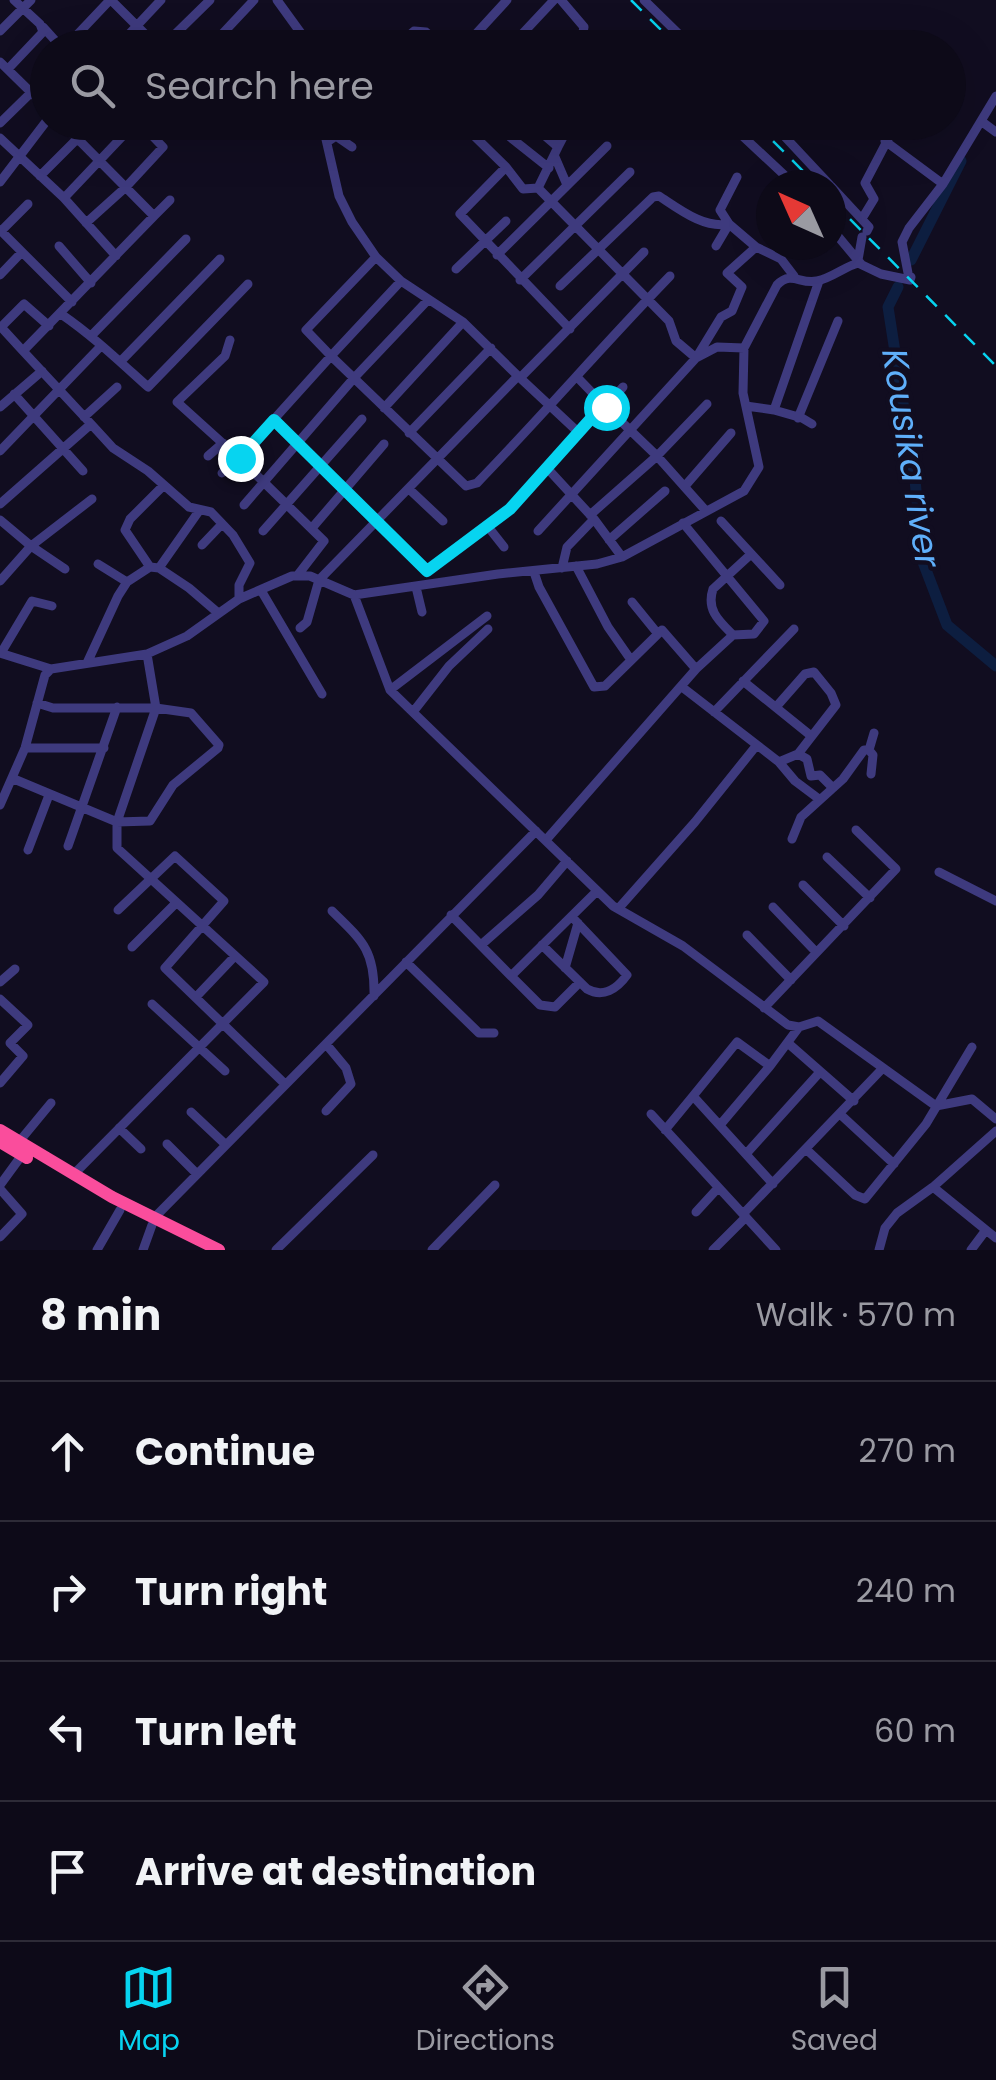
<!DOCTYPE html>
<html lang="en">
<head>
<meta charset="utf-8">
<style>
	:root { --surface:#0d0a18; --page:#161321; --text:#f1f3f6; --muted:#9a9aa2; --line:#2d2b37; --accent:#07d4f0 }
	body { margin:0; font-family:Poppins,sans-serif; background:var(--page); color:var(--text) }
	.compass { position:absolute; left:756px; top:170px; width:90px; height:90px; border-radius:50%; background:var(--surface); box-shadow:0 10px 40px #0002; rotate:315deg }
	.stop { position:absolute; width:30px; height:30px; margin:-22px; border:8px solid #07d4f0; border-radius:50%; background:#fff }
	.stop.end { background:#07d4f0; border-color:#fff; box-shadow:0 2px 10px #0008 }
	.list { margin:0; padding:0; list-style:none }
	h2 { display:flex; justify-content:space-between; align-items:center; height:130px; margin:0; padding:0 40px; font-size:42px }
	h2 small { font-size:32px; font-weight:400; color:var(--muted) }
	.list li { display:grid; grid-template-columns:65px 1fr auto; gap:30px; align-items:center; box-sizing:border-box; height:140px; padding:0 40px; border-top:2px solid var(--line) }
	.list b { display:block; font-size:38px; white-space:nowrap }
	.list em { font-size:32px; font-style:normal; color:var(--muted) }
	.icon { flex:none; width:55px; height:55px; fill:none; stroke:currentColor; stroke-width:2; stroke-linecap:round; stroke-linejoin:round }
	.map { position:relative; flex:none; width:996px; height:1250px; overflow:hidden }
	.search { position:absolute; background:var(--surface); box-shadow:0 10px 40px #0002; left:30px; right:30px; top:30px; height:110px; display:flex; align-items:center; gap:25px; box-sizing:border-box; padding:0 35px; border-radius:55px; color:var(--muted); font-size:38px }
	.sheet { height:690px; background:var(--surface) }
	nav { display:flex; justify-content:space-around; align-items:center; box-sizing:border-box; height:140px; border-top:2px solid var(--line); background:var(--surface); font-size:28px; color:var(--muted) }
	nav a { display:grid; justify-items:center; gap:5px }
	nav .on { color:var(--accent) }
	.map>svg:first-child { display:block }
</style>
</head>
<body>
<div class="map">
<svg width="996" height="1250" viewBox="0 0 996 1250">
	<rect width="100%" height="100%" fill="#110d20"/>
	<g fill="none" stroke-linecap="round" stroke-linejoin="round">
		<path stroke="#0d1e40" stroke-width="11" d="M911,260L961,161
			M898,287L888,307L915,480L923,562L947,625L996,666"/>
		<path stroke="#3e3a7e" stroke-width="9" d="M111,0L159,48
			M277,0L303,36L305,48
			M644,0L693,48
			M43,27L62,48
			M0,31L31,0
			M71,48L74,38L110,0
			M116,48L161,0
			M161,48L210,0
			M209,48L254,0
			M395,48L414,31L426,32L444,48
			M463,48L507,0
			M509,48L554,0
			M561,48L583,32L584,27L561,0
			M0,62L48,109
			M8,69L43,32L40,24L14,0
			M981,121L996,132
			M61,122L154,216L23,351L91,424
			M322,122L339,196L352,222L376,257
			M460,122L506,167L460,214L570,329
			M529,122L558,147L538,188L669,321L676,341L696,358
			M552,122L565,132
			M771,122L830,185
			M0,123L48,76
			M178,129L185,122
			M735,129L795,185
			M510,137L549,168
			M0,138L64,198
			M885,141L943,184
			M327,142L336,136L352,147
			M558,147L570,124
			M555,157L567,185
			M506,167L523,189L538,188
			M40,176L94,122
			M737,177L720,210L729,224L756,247L781,259L794,276
			M0,182L48,119
			M831,186L869,227L867,231
			M154,216L170,200
			M863,217L874,199L865,183L897,122
			M86,223L126,187L163,147L139,122
			M831,228L861,264
			M0,230L72,302
			M1,231L28,204
			M59,246L91,283
			M716,246L729,224
			M497,255L607,146
			M116,256L64,198L136,122
			M858,260L862,237
			M456,269L506,221
			M908,273L902,242L909,228L943,184L996,96
			M0,275L22,252
			M520,280L630,172
			M401,281L331,356L466,486L477,483C543,415 604,344 670,276
			M560,286L653,197L659,196C679,209 704,229 729,224
			M61,314C93,336 119,361 148,387L248,284
			M93,334L186,239
			M23,351L1,327L24,304L49,326
			M696,358L717,347L744,348
			M121,361L220,259
			M577,377L604,405
			M520,378L644,252
			M14,394L83,471
			M746,406L774,410L819,281
			M0,407L42,371
			M606,407L623,387
			M384,408L463,322
			M774,410L802,418L812,424
			M84,417L117,387
			M798,418L838,321
			M274,420L427,571L510,509L578,432L518,376
			M578,432L604,405L657,456L706,511
			M409,433L491,348
			M0,451L101,346
			M208,456L223,443
			M547,468L594,519L622,557
			M222,473L239,458L177,402L225,356L230,340
			M685,486L731,433
			M409,489L443,521
			M0,504L91,424L113,448L148,471L189,507L211,512L233,535L250,563L239,585V599
			M244,505L354,378L427,301
			M590,515L657,456L707,404
			M0,520L31,546L0,581
			M721,521L780,585
			M683,523L764,621L754,634L733,635L696,669
			M312,528L384,444
			M489,528L504,547
			M263,531L362,419
			M538,531L696,358L721,317L732,311L742,287L727,273L756,247
			M609,540L665,491
			M202,545L222,524
			M98,564L127,582
			M576,566L608,627L631,660
			M150,567L125,530L130,519L164,485
			M159,568L199,511
			M562,568L567,547L594,519
			M65,569L31,546L92,499
			M534,572L539,587L594,687L605,686L662,630L696,669L546,840
			M297,576L324,541L239,458L331,356L306,330L376,257L401,281L463,322L518,376L319,580L307,622L300,628
			M416,587L422,612
			M262,592L322,694
			M354,595L390,690L613,906L683,946L788,1025L799,1027L818,1021L936,1106L972,1099L996,1119
			M632,602L658,634
			M733,635C719,621 706,610 713,589L750,555
			M0,653L51,669
			M1,653L32,601L52,606
			M87,663L118,596L127,582L150,567L159,568L189,588L217,612
			M743,681L810,735
			M682,687L779,762L795,781L819,799
			M390,690L487,616
			M37,703L53,708H156L191,713L219,745L218,748L173,785L150,821L117,822L156,708L147,654
			M776,707L805,674L814,672L831,693L836,705L798,754L779,762
			M413,712L449,666L488,629
			M714,712L794,629
			M25,748H104
			M798,754L807,759L811,776L820,775L833,788
			M871,774L873,755L869,750L874,733
			M14,779L117,822V848L264,982L73,1175
			M0,805L25,748L45,675L51,669L147,654L187,636L239,599L292,576H310L354,595L498,574L597,564L622,557L744,491L759,467L743,393L744,348L777,285C792,270 800,285 817,281C832,278 844,267 858,263L881,274L910,280L911,277
			M792,839L801,817L843,779L864,750H869
			M68,846L117,707
			M28,850L49,795
			M827,857L870,898
			M939,872L996,901
			M803,885L844,926
			M773,907L816,952
			M618,909L695,822L756,746
			M118,910L175,856L224,901L165,968L285,1084
			M332,911C363,941 375,951 374,996
			M451,915L511,976L597,891
			M747,935L791,980
			M481,945L538,895L567,861
			M542,945L587,989C603,998 617,989 627,975L572,917
			M132,947L176,903
			M406,962L479,1033H494
			M565,968L578,923
			M511,976L540,1005L555,1007L580,982
			M0,982L15,969
			M196,997L235,956
			M0,999L28,1025L10,1043L23,1056L0,1083
			M152,1004L225,1071
			M764,1008L896,869L856,830
			M326,1044L346,1068L351,1084L326,1111
			M789,1044L854,1101
			M191,1112L226,1145
			M651,1114L743,1214
			M841,1115L894,1164
			M720,1125L770,1066
			M119,1128L141,1149
			M665,1130L693,1096
			M18,1143L51,1103
			M167,1144L197,1174
			M807,1150L855,1195L865,1199L926,1124L972,1047
			M746,1154L820,1072
			M773,1184L693,1096L737,1042L770,1066L799,1027
			M0,1185L22,1155
			M933,1187L986,1230
			M0,1189L22,1214L0,1237
			M696,1212L718,1188
			M154,1218L536,831
			M97,1250L120,1210
			M143,1250L152,1225
			M276,1250L373,1155
			M432,1250L495,1185
			M713,1250L746,1217
			M776,1250L743,1214L883,1068
			M879,1250L885,1228L897,1213L933,1187L996,1131
			M971,1250L986,1230L996,1238"/>
		<path stroke="#fa4d9c" stroke-width="12" d="M0,1130L112,1197L219,1250
			M0,1142L27,1158"/>
		<path stroke="#07d4f0" stroke-width="2.5" stroke-dasharray="15 12" stroke-linecap="butt" d="M631,0L679,48
			M754,122L817,185
			M831,200L996,366"/>
	</g>
	<g fill="none" stroke-linecap="round" stroke-linejoin="round">
		<path stroke="#07d4f0" stroke-width="12" d="M240,458L274,420L427,571L510,509L604,404L606,407"/>
	</g>
	<g text-anchor="middle" stroke-width="9" stroke-linejoin="round" paint-order="stroke">
		<g font-size="35" font-style="italic" fill="#5faffa" stroke="#110d20">
			<text transform="translate(911 458) rotate(81)" y="12">Kousika river</text>
		</g>
	</g>
</svg>
<svg class="compass" viewBox="-18 -18 36 36"><path d="M0-13l5 13h-10z" fill="#e53935"/><path d="M0 13l5-13h-10z" fill="#9a9aa2"/></svg>
<div class="stop" style="left:606px;top:407px"></div>
<div class="stop end" style="left:240px;top:458px"></div>
<div class="search"><svg class="icon" aria-label="search" viewBox="0 0 24 24"><circle cx="10" cy="10" r="6"/><path d="M15 15l6 6"/></svg>Search here</div>
</div>
<section class="sheet">
<h2>8 min<small>Walk · 570 m</small></h2>
<ul class="list">
<li><svg class="icon" aria-label="ahead" viewBox="0 0 24 24"><path d="M12 20V5M6 11l6-6 6 6"/></svg><div><b>Continue</b></div><em>270 m</em></li>
<li><svg class="icon" aria-label="right" viewBox="0 0 24 24"><path d="M7 20v-9h11M14 6l5 5-5 5"/></svg><div><b>Turn right</b></div><em>240 m</em></li>
<li><svg class="icon" aria-label="left" viewBox="0 0 24 24"><path d="M17 20v-9H6M10 6l-5 5 5 5"/></svg><div><b>Turn left</b></div><em>60 m</em></li>
<li><svg class="icon" aria-label="arrive" viewBox="0 0 24 24"><path d="M6 21V4h12l-3 4 3 4H6"/></svg><div><b>Arrive at destination</b></div></li>
</ul>
</section>
<nav>
<a class="on"><svg class="icon" aria-label="map" viewBox="0 0 24 24"><path d="M3 6l6-2 6 2 6-2v14l-6 2-6-2-6 2zM9 4v14M15 6v14"/></svg>Map</a>
<a><svg class="icon" aria-label="directions" viewBox="0 0 24 24"><path d="M12 3l9 9-9 9-9-9zM9 14v-3h6M13 9l2 2-2 2"/></svg>Directions</a>
<a><svg class="icon" aria-label="saved" viewBox="0 0 24 24"><path d="M7 4h10v16l-5-4-5 4z"/></svg>Saved</a>
</nav>
</body>
</html>
